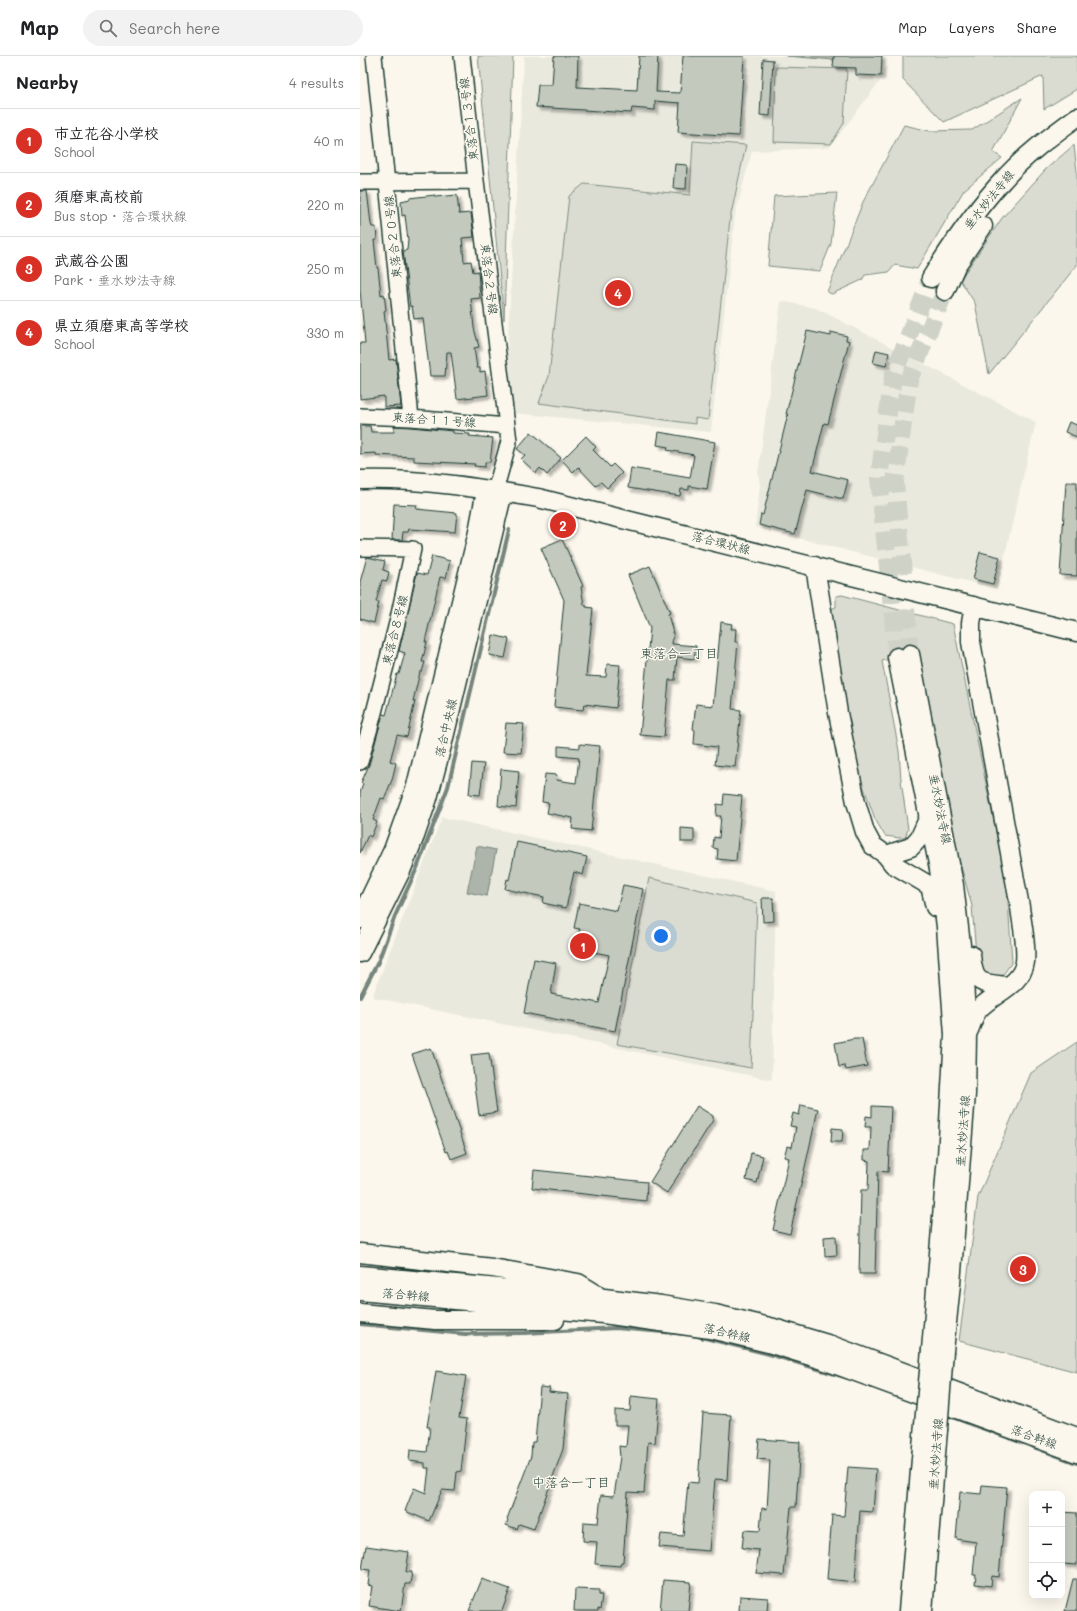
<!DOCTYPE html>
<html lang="en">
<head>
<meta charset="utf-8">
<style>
	:root { --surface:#fff; --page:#f2f2f2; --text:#202124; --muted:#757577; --line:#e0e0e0; --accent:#d93025 }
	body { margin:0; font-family:Mali,"Klee One",sans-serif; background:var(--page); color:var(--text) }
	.controls { position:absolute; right:12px; bottom:12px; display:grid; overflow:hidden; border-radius:8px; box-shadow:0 4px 16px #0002 }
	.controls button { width:36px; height:36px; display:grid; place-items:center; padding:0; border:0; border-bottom:1px solid var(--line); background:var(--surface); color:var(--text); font:20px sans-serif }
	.you { position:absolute; left:301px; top:880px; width:14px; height:14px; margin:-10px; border:3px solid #fff; border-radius:50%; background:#1a73e8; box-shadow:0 0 0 6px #1a73e833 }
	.badge { display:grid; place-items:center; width:26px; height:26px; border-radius:50%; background:var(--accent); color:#fff; font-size:13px; font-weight:700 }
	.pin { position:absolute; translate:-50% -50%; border:2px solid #fff; box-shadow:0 1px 4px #0006 }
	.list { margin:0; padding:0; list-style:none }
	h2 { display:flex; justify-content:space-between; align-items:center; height:52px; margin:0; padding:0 16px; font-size:17px }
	h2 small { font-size:13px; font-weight:400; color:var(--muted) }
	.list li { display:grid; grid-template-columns:26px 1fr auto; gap:12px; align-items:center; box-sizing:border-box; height:64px; padding:0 16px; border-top:1px solid var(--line) }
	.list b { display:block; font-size:15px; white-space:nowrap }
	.list p { margin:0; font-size:13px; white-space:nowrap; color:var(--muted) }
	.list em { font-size:13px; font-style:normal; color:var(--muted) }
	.icon { flex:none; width:22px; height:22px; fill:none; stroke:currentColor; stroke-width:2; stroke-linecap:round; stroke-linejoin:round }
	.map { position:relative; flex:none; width:717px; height:1555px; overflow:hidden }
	header { display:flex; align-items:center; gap:24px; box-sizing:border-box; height:56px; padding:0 20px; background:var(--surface); border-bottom:1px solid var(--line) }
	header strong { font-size:19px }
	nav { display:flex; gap:22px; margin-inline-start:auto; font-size:14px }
	.search { width:280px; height:36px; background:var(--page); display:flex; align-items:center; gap:10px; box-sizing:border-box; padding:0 14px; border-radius:22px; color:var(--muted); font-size:15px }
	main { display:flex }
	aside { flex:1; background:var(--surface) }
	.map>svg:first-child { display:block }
</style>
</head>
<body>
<header>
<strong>Map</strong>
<div class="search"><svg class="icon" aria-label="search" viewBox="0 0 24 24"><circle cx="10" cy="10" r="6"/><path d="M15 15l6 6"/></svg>Search here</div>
<nav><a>Map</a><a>Layers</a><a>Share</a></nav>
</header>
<main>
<aside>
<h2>Nearby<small>4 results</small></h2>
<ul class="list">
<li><span class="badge">1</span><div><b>市立花谷小学校</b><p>School</p></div><em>40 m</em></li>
<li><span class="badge">2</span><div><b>須磨東高校前</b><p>Bus stop · 落合環状線</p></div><em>220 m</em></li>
<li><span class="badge">3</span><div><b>武蔵谷公園</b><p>Park · 垂水妙法寺線</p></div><em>250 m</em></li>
<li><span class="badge">4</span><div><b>県立須磨東高等学校</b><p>School</p></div><em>330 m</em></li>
</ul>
</aside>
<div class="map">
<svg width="717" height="1555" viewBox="0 0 717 1555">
	<defs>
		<filter id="shadow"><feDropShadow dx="3.5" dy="3.5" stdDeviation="1" flood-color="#0004"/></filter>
	</defs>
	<rect width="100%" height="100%" fill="#fbf7ec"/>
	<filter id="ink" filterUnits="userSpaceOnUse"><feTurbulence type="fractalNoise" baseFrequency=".025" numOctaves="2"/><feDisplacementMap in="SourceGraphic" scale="8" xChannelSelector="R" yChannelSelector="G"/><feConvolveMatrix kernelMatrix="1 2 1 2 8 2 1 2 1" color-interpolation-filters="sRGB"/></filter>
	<g filter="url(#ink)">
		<path fill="#eae9de" d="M164,0H525L523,21L469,92L392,95L375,159L351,376L153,357L146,315Z
			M421,245L456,252L676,366L637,533L395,471L400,429L398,417Z
			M82,761L416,835L412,1024L12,941Z"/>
		<path fill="#dbdcd1" stroke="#7d8c82" d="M118,0H153L144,264Z
			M543,0H717V33L684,53L683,20L584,66L543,24Z
			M416,11L487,13L484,67L471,88L414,86Z
			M662,42L633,96L642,102L604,134L557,213L535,209L529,216L505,219L502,224L472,238L467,236L503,146L544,69L570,75L612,74Z
			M333,85L386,89L370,163L348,364L335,362V368L179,347L189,320L209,140L224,128L330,139Z
			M714,89L717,116V209L629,318L615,247L600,224L642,162L686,113Z
			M477,137L471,188L460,215L408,210L414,140Z
			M482,539L593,568L647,829L652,906L642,920C630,921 624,919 617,910L612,850L586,757L537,601L522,605L539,695L541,724L548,773L545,782H540L525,780L515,763L498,715L468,554L476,551V540Z
			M289,822L397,847L391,1012L257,988Z
			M717,986V1316L599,1285L618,1141L671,1017Z"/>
		<path fill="#adb4aa" stroke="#74847b" d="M427,0H474V4Z
			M117,790L136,794L127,840L107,836Z"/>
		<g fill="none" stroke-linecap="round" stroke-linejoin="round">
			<path stroke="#74847b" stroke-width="4" d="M0,941L18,906L35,860L57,812L88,731L149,474
				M0,1268L105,1278L165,1277L256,1272L326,1278
				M333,1279L409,1298L488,1322
				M584,1358L717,1407"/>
		</g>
		<path fill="#c4c9be" stroke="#1f3d34" filter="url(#shadow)" d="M194,0H218L217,31L277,34L279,0H298L296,36L320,37L323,0H384L379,80L318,76L320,47L295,45V54L272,52L271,57L176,51L178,29H192Z
			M474,0H522L521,20L496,19V12L473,11Z
			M403,3L413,4L410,60L400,59Z
			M315,108L327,109L326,133L313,132Z
			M0,135H7L11,168L12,171H16L17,184H14L17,212H18L21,239L24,238L26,254L24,255L29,304L36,303L41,350L24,351V340L0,343V287H5L0,234Z
			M75,139V141L97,139L99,158L111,157L114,181L102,182L104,206L111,205L113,216L118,215L120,242L111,243L114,272L119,291L114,292L117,312H120V316L125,315L128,339L97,343L91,296H87L85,320H70L63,262L54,263L52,250L50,251L43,195L47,194L48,184L45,159L42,160L41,145L50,143L49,142Z
			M447,275L471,280V276L487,280L486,284L489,285L468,368L464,367L452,415L488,424L483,443L447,434L435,478L399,469L401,458L403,459L428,358H426Z
			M516,294L529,297L526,310L513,307Z
			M709,366L717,369V381L705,376Z
			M0,370H10L11,376H34V370L50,371L93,375V377L110,378L109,380L133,382L130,406H125V411L114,410L115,408L54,405V401L16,399V397L0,398Z
			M171,376L201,402L187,419L180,412L176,417L161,403L165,399L157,393Z
			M299,376L355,386L347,433L329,430V434L321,433L320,440L268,432L271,412L330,422L334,399L307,394L308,391L297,389Z
			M226,380L236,391L233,394L250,411L253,408L262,417L247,432L241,426L236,430L218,411L213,416L202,404Z
			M706,426H717V520L700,519Z
			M34,448L57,449L56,453L97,457L95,476L49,473L48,476H43L42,484H32Z
			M202,483L223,530L221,531L224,549H226V551L233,552L226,620L246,621L247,608L260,609L256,652L224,648L223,654L194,651L204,544L181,492Z
			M620,496L640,501L633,528L613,523Z
			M72,500L90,505L86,522L80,521L65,586H67L62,606H65L62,616H60L53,645H55L47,681L37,679L30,705L36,707L32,724L24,743L21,742L13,764L17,766L11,781L8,779L0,797V737L3,728L1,727L9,709L23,658L26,659L37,618H39L45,597L39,595L57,517L67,519Z
			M7,501L25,505L23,514L29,516L27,525L22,524L16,546H19L14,567L0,563V526Z
			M290,510L310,557L308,558L313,577L312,588L336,590L334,603L317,601L315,624H309L304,681L280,679L290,572L268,519Z
			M361,566L372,568L371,573H376L375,586H378L372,653L381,654L375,711L355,709L357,691L334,688L335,674L333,673L336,648L353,650Z
			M133,579L149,583L145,602L129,599Z
			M146,667L164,668L161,697L143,696Z
			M220,688L240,690L231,775L212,773L213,762L187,757L189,747L182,746L185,718L197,719L196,724L216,727L219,702L198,700V690L220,692Z
			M112,707L124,708L120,739L109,738Z
			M141,713L159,715L156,752L138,750Z
			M364,738L382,740L376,805L357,803L358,793L353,792L354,781L359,782L361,760H356L357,748L363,749Z
			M321,772L334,773V786H321Z
			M157,786L227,801L223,819L214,816L206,852L183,847L184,841L145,833L147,823L149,824Z
			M263,829L283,833L255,975L164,957L174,903L196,907L191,938L239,947L249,899L215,892L220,873L214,872L219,847L257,855Z
			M402,842H413L414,865L403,866Z
			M494,983H502L507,1010L486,1014L485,1010L479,1011L475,987Z
			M71,992L107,1097L91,1103L88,1095L86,1096L52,998Z
			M129,997L137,1056L119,1059L111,999Z
			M441,1049L458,1053L430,1178L413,1174L429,1102L424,1101L427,1090L432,1091L436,1071L430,1070L433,1057L439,1059Z
			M337,1050L353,1060V1064L307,1137L290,1126Z
			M512,1050L531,1051L528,1116L518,1115L515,1218H499L501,1134H508L509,1105L504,1104V1094H510L511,1071H505L506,1060L512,1061Z
			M472,1072L483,1073L482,1086H471Z
			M391,1097L403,1100L397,1127L386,1124Z
			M174,1114L287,1126L286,1145L172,1132Z
			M476,1180L477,1199L465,1200L464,1181Z
			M76,1315L106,1320L99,1362L107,1363L101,1415L97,1416L95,1435L82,1434L69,1465L45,1455L54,1432L66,1437L69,1412H65V1407L49,1405L50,1394L67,1396L70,1371H67Z
			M180,1331L190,1332L189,1336L208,1338L203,1393L174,1473L159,1468L157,1473L146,1469L148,1464L147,1463L171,1400L172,1386H175Z
			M271,1340L299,1343L295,1387L288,1386L284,1437L268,1436L263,1506H261L260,1510L235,1508L237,1486L223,1485L224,1466L238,1467L241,1439L254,1440L260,1401L259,1390L266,1391L268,1369H255V1354L270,1355Z
			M343,1357L371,1359L367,1424L355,1423L349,1495L299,1491L301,1478L323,1480L328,1426L338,1427Z
			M399,1383L440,1386L436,1451H431L424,1519L396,1517L399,1494L382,1492L384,1474L400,1475L402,1452L407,1453L410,1404L397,1403Z
			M488,1411L516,1413L513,1456L500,1455L495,1526L467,1523L472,1459L484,1460Z
			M622,1429L647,1431L639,1521L632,1520L631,1530L615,1528L616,1519H613L616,1486L596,1483L600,1436L621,1438Z
			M702,1456L717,1457V1509L702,1508Z
			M6,1490L49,1496L46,1516H52L50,1528H45L41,1555L9,1550L12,1530L8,1529L10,1514L2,1513Z
			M122,1523L150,1533L142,1555H109Z
			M713,1523H717V1555H705Z
			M303,1524L331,1526L328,1555H300Z
			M215,1533L239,1534V1539H242L240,1554L238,1553V1555H214Z
			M380,1540L408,1542L407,1555H379Z"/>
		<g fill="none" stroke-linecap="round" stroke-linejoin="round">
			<path stroke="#cfd2c7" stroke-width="18" stroke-dasharray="18 9" stroke-linecap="butt" d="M550,598L535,426L549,324L585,235
				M537,601L519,422L533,320L571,222"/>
			<defs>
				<path id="minor" d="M14,0L51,362
					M102,0L116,125
					M0,126L116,125L149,385L135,435
					M0,360L51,362L147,370
					M0,492L53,493L38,563L10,672L0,706"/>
				<path id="tertiary" d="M571,222C591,190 617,152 643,124C664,100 691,80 717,61
					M585,235L596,210L623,170
					M0,424C60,422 119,432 178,442L717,576
					M455,510L478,657L496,746L505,776L512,789L526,799L533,808L570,830L575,851
					M550,598L594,829L603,906L607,979L606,1038L591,1228L584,1295
					M537,601L579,813L586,871L594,979L587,1100L571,1294
					M526,799L551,791L560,781L568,763
					M0,863L33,794L56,730L118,476L126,434
					M0,897L41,815L55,780L68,742L83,686L143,436
					M611,899C614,929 620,927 648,930
					M608,976C611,970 614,959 618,954C632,938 662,929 665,906C667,888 662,869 660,851L611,586V567L614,550
					M0,1197L132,1212L218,1227L236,1238
					M0,1219L244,1242L301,1249L355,1258L414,1272L471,1289L717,1381
					M0,1235L243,1258L350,1273L408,1287L463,1304L717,1397
					M0,1257L75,1264H195
					M548,1555L564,1368
					M563,1555L578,1374"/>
			</defs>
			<use href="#minor" stroke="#1f3d34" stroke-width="18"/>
			<use href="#tertiary" stroke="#1f3d34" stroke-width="21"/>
			<use href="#minor" stroke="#fbf7ec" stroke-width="15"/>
			<use href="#tertiary" stroke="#fbf7ec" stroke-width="18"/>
			<defs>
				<path id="tertiary-bridge" d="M564,1368L571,1294
					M578,1374L584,1295"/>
			</defs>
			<use href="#tertiary-bridge" stroke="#1f3d34" stroke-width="21" stroke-linecap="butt"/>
			<use href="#tertiary-bridge" stroke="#fbf7ec" stroke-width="18"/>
		</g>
	</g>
	<g text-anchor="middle" stroke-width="3" stroke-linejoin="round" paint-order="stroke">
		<g font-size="12" fill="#1f3d34" stroke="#fbf7ec">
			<text transform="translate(109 63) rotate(-97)" y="4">東落合１３号線</text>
			<text transform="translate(629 144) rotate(-51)" y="4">垂水妙法寺線</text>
			<text transform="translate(33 181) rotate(-96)" y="4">東落合２０号線</text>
			<text transform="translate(129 223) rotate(83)" y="4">東落合２号線</text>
			<text transform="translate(74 364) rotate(4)" y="4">東落合１１号線</text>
			<text transform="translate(361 487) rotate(14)" y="4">落合環状線</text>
			<text transform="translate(35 574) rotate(-76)" y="4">東落合８号線</text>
			<text transform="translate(86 672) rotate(-77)" y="4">落合中央線</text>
			<text transform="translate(580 753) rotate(79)" y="4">垂水妙法寺線</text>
			<text transform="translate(603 1075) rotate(-86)" y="4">垂水妙法寺線</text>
			<text transform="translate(46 1239) rotate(5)" y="4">落合幹線</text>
			<text transform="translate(367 1277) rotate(13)" y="4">落合幹線</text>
			<text transform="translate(674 1381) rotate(20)" y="4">落合幹線</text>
			<text transform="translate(576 1398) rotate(-86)" y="4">垂水妙法寺線</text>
		</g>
		<g font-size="13" fill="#1f3d34" stroke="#fbf7ec">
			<text x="319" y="602">東落合一丁目</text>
			<text x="211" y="1431">中落合一丁目</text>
		</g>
	</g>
</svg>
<div class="controls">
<button>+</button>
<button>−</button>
<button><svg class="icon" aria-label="locate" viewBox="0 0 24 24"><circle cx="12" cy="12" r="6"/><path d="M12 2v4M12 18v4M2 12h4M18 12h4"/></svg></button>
</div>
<div class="you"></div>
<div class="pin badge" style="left:223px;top:890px">1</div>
<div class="pin badge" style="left:203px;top:469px">2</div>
<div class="pin badge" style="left:663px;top:1213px">3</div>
<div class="pin badge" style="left:258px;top:237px">4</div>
</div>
</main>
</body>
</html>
